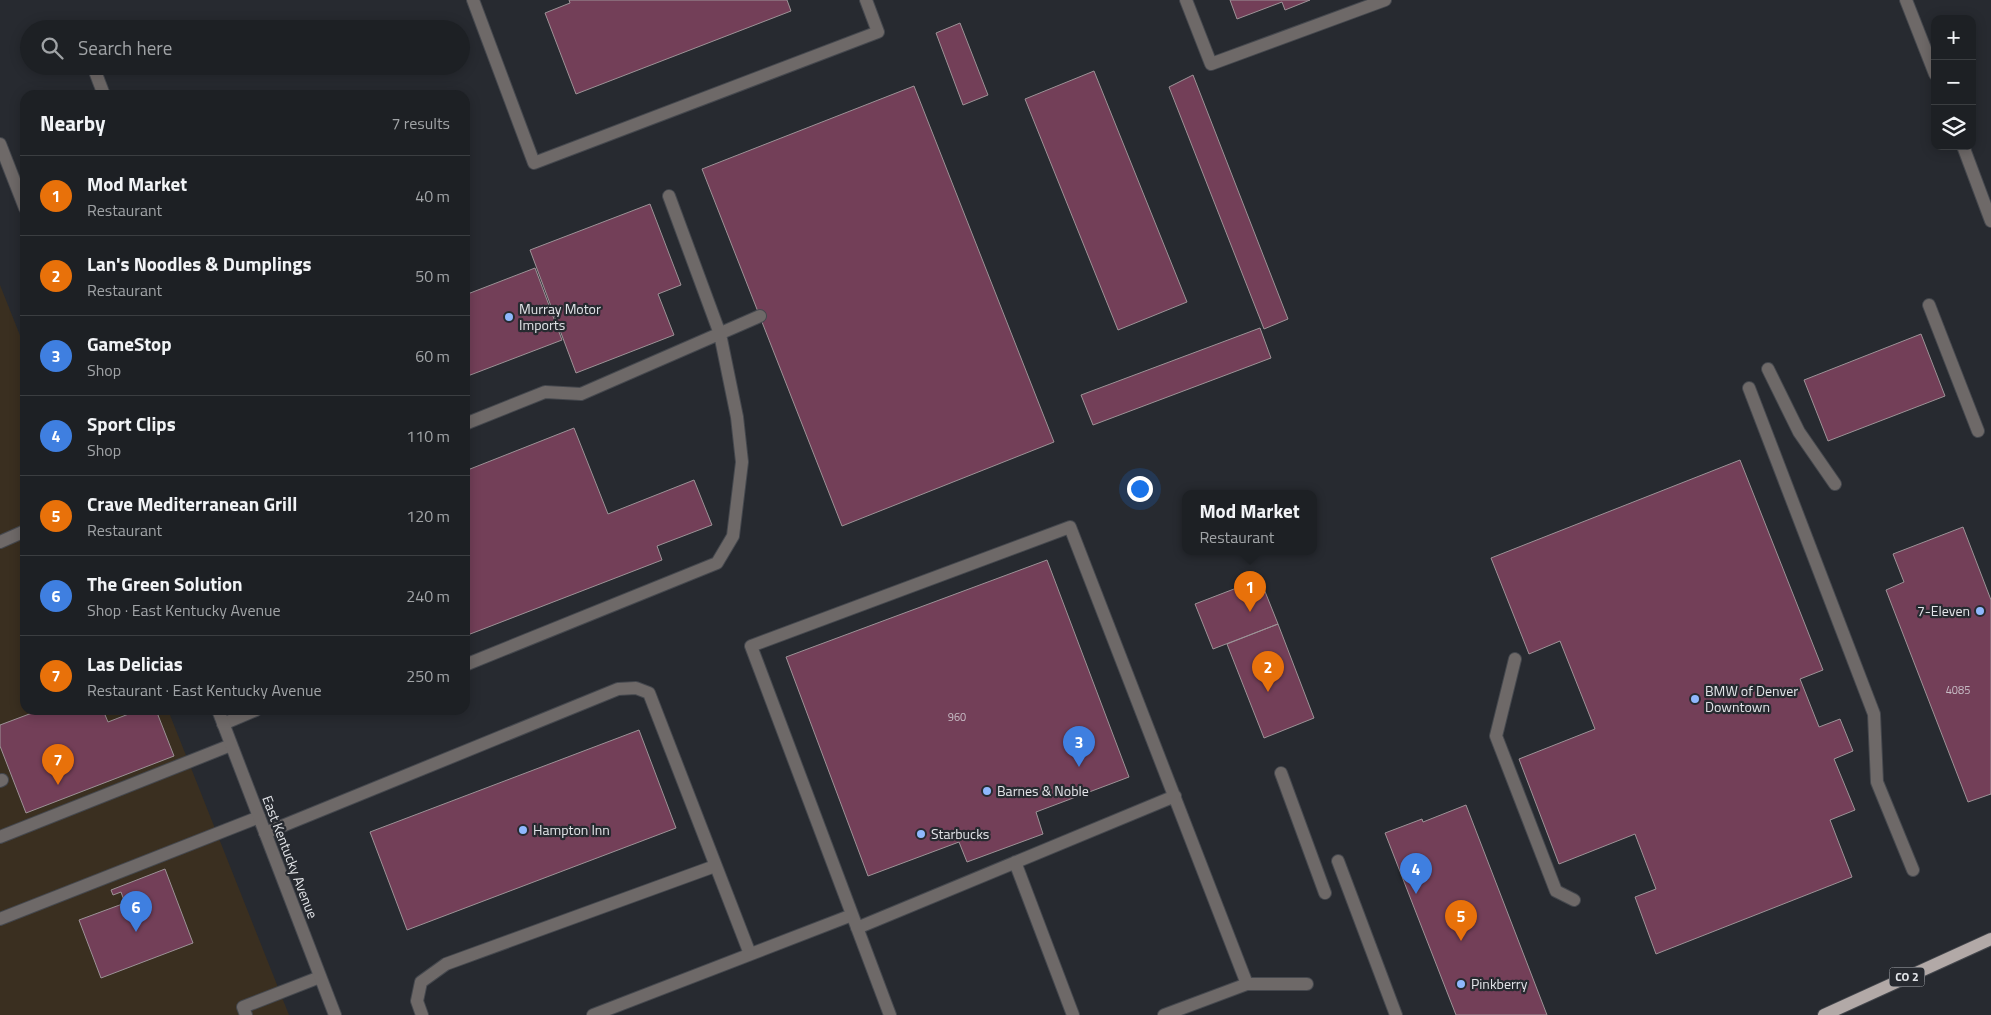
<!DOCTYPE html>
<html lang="en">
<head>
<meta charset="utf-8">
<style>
	:root { --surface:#1d2024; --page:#2a2d31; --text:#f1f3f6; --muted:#a0a3a6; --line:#3b3e41; --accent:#b45309 }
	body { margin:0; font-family:"Titillium Web",sans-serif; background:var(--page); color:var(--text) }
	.controls { position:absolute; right:15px; top:15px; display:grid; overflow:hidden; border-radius:10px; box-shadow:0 2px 12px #0003 }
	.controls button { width:45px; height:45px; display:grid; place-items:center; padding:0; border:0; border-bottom:1px solid var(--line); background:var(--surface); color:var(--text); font:25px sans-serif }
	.you { position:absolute; left:1139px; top:488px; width:18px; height:18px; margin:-12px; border:4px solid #fff; border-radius:50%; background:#1a73e8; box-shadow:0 0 0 8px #1a73e833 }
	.badge { display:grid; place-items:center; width:32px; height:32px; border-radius:50%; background:var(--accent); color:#fff; font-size:16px; font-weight:700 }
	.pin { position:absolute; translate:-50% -41px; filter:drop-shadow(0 1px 2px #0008) }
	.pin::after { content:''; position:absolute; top:26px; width:18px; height:15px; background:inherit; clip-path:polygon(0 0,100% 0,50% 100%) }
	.popup { position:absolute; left:1182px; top:490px; width:135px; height:65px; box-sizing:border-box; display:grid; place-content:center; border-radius:10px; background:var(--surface); filter:drop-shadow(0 1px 4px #0005); font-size:16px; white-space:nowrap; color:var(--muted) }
	.popup b { font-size:19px; color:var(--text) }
	.popup::after { content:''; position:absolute; left:50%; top:100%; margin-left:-10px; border:10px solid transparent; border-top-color:var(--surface) }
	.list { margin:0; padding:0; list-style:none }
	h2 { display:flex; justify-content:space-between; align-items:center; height:65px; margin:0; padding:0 20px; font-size:21px }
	h2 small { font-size:16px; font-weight:400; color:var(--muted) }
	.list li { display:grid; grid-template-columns:32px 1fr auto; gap:15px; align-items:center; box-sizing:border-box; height:80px; padding:0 20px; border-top:1px solid var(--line) }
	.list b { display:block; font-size:19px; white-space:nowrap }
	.list p { margin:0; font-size:16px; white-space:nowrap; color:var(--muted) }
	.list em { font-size:16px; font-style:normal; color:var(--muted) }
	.icon { flex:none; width:28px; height:28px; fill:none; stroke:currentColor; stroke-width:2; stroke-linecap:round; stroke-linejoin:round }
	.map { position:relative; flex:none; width:1991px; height:1015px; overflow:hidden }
	.search { position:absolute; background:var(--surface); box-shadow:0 2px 12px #0003; left:20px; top:20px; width:450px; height:55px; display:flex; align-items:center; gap:12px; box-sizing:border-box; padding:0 18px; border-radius:28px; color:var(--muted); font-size:19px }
	.panel { position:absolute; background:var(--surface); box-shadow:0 2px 12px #0003; left:20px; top:90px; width:450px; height:625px; border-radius:15px }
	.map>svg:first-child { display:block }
</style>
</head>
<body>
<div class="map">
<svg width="1991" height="1015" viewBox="0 0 1991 1015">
	<rect width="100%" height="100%" fill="#272a30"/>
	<path fill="#3a2f20" d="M0,285L25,348V710H168L289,1015H0Z"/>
	<path fill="#733f58" stroke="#9d9397" d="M569,0H787L791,11L576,94L545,13L570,3Z
		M1230,0H1310L1285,10L1282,2L1237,19Z
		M960,23L988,95L963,105L936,33Z
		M1094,71L1187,302L1118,330L1025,99Z
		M1193,75L1288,319L1264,329L1169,87Z
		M914,86L1054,442L842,526L702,169Z
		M650,204L681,285L658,294L674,335L576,373L530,250Z
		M535,268L562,340L465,377V295Z
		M1260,328L1271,358L1093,425L1081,395Z
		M1921,334L1945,396L1828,441L1804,380Z
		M574,428L608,514L694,480L712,525L657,546L662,560L465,636V471Z
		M1740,460L1823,670L1800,679L1819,727L1840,719L1853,751L1834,759L1855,810L1830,820L1852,877L1656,954L1635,897L1656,889L1635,834L1559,864L1519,759L1595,729L1560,641L1529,654L1491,558Z
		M1963,527L1991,600V794L1968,802L1886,590L1904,582L1893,554Z
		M1047,560L1129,777L1036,812L1043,834L967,862L959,842L868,876L786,657Z
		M1260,579L1278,624L1213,649L1195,604Z
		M1278,624L1314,718L1264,738L1227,644Z
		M40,710H103L108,722L139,710H156L174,756L26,813L0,746V725Z
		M639,730L676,828L407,930L370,832Z
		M1466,805L1547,1015H1456L1385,833L1422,819L1423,822Z
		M165,869L193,943L101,978L79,920L125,903L121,892L113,895L111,890Z"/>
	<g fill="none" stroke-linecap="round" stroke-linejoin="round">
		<defs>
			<path id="service" d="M473,0L534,163L878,32L866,0
				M1186,0L1211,64L1385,0
				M93,66L104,95
				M1929,305L1978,431
				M1768,369L1799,432L1835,484
				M1749,388L1874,714L1877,782L1913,870
				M465,424L545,392L581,394L760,316
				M0,542L25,531
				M1515,659L1496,736L1556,891L1574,900
				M465,665L717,563L733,536L742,462L737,417L720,334L669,196
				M223,724L256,710
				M1281,773L1325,893
				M0,781L2,780
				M265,833L618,689L636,688L649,693L750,954
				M0,837L231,745
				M1338,861L1396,1015
				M1015,862L1073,1015
				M0,919L259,817
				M857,928L1175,796
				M246,1015L243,1007L320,977
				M422,1015L417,1001L421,982L446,964L715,866
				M593,1015L852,915
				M890,1015L751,646L1070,527L1247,984H1307
				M1164,1015L1247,984"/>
			<path id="tertiary" d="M1906,0L1935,74
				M0,144L25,208
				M1963,146L1991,221
				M218,710L335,1015"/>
			<path id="primary" d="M1824,1015L1991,939"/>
		</defs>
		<use href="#service" stroke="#45484e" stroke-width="14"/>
		<use href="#tertiary" stroke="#45484e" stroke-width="14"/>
		<use href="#primary" stroke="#45484e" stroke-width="14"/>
		<use href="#service" stroke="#6e6968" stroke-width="12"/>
		<use href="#tertiary" stroke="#6e6968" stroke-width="12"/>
		<use href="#primary" stroke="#b2a9a7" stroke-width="12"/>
	</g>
	<g fill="#8fb8fd" stroke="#272a30" stroke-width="2">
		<circle cx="509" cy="317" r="5"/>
		<circle cx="1980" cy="611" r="5"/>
		<circle cx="1695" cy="699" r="5"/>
		<circle cx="987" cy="791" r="5"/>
		<circle cx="523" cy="830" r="5"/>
		<circle cx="921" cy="834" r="5"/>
		<circle cx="1461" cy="984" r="5"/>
	</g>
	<g text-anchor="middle" stroke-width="4.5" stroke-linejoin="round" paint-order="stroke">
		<g font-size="11" fill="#c7bcc5">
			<text x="1958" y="694">4085</text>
			<text x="957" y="721">960</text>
		</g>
		<rect fill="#272a30" stroke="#abadb2" stroke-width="1" x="1889.5" y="967.5" width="35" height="19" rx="4"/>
		<g font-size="12" font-weight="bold" fill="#e3e5e9">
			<text x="1907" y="981">CO 2</text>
		</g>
		<g font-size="14" fill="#e3e5e9" stroke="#272a30" text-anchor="start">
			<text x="519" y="314">Murray Motor<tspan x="519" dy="16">Imports</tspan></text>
			<text x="1970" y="616" text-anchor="end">7-Eleven</text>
			<text x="1705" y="696">BMW of Denver<tspan x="1705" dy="16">Downtown</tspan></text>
			<text x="997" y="796">Barnes &amp; Noble</text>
			<text x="533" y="835">Hampton Inn</text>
			<text x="931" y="839">Starbucks</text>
			<text x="1471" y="989">Pinkberry</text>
		</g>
		<g font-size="14" fill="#e3e5e9" stroke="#272a30">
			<text transform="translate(290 857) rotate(69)" y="5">East Kentucky Avenue</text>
		</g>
	</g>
</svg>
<div class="controls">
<button>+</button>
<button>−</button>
<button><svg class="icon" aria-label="layers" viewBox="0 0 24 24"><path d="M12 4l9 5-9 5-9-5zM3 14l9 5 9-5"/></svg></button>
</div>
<div class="you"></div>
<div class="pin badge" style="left:1250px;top:612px;background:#e8710a">1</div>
<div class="popup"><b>Mod Market</b>Restaurant</div>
<div class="pin badge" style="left:1268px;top:692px;background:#e8710a">2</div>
<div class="pin badge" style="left:1079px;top:767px;background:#3f7fe0">3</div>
<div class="pin badge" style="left:1416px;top:894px;background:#3f7fe0">4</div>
<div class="pin badge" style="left:1461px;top:941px;background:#e8710a">5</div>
<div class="pin badge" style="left:136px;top:932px;background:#3f7fe0">6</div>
<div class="pin badge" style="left:58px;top:785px;background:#e8710a">7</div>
<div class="search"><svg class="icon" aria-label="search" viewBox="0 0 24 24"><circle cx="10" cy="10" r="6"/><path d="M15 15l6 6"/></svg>Search here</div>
<section class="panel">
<h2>Nearby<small>7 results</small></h2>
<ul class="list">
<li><span class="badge" style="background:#e8710a">1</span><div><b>Mod Market</b><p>Restaurant</p></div><em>40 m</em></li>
<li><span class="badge" style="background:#e8710a">2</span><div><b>Lan's Noodles &amp; Dumplings</b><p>Restaurant</p></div><em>50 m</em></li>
<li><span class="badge" style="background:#3f7fe0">3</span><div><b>GameStop</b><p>Shop</p></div><em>60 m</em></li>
<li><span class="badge" style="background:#3f7fe0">4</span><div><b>Sport Clips</b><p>Shop</p></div><em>110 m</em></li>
<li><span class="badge" style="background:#e8710a">5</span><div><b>Crave Mediterranean Grill</b><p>Restaurant</p></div><em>120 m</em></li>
<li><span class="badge" style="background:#3f7fe0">6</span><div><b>The Green Solution</b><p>Shop · East Kentucky Avenue</p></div><em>240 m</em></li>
<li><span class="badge" style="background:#e8710a">7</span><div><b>Las Delicias</b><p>Restaurant · East Kentucky Avenue</p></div><em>250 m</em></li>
</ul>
</section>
</div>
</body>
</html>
